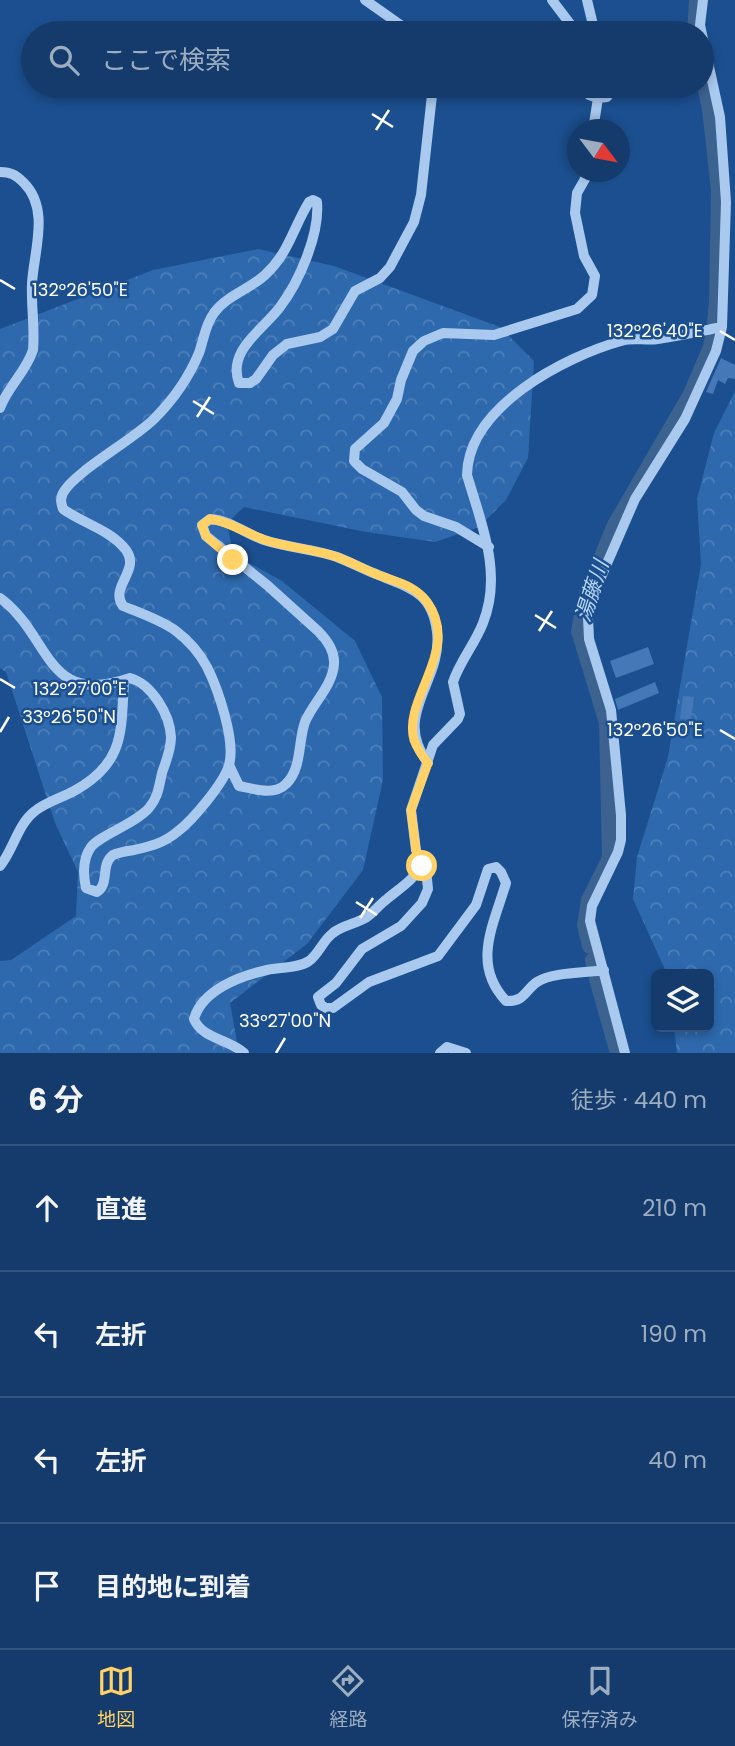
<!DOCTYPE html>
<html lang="ja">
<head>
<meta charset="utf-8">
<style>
	:root { --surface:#143b6b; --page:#214673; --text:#f1f3f6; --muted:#9dadc1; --line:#33557e; --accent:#ffd166 }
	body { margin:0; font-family:Poppins,"Noto Sans JP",sans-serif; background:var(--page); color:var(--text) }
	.controls { position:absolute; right:21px; bottom:21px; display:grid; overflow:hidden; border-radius:10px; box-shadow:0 4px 10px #0003 }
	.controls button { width:63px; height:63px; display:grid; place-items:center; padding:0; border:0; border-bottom:2px solid var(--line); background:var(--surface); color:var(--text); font:35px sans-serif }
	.compass { position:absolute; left:567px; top:119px; width:63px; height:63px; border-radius:50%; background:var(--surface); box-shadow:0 4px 10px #0003; rotate:122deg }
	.stop { position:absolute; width:21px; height:21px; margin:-16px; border:5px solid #ffd166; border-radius:50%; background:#fff }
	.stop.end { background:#ffd166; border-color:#fff; box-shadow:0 2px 7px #0008 }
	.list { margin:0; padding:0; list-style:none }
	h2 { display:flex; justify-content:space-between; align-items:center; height:91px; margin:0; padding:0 28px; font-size:30px }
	h2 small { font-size:23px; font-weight:400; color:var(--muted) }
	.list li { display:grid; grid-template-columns:46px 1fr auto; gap:21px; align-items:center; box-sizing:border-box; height:126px; padding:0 28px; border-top:2px solid var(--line) }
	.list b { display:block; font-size:26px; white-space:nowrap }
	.list em { font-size:23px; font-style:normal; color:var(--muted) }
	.icon { flex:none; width:38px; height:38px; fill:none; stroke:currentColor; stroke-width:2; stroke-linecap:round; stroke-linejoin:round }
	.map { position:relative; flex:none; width:735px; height:1053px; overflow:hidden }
	.search { position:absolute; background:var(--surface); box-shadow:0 4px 10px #0003; left:21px; right:21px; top:21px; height:77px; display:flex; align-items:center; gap:18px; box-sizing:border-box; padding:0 24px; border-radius:38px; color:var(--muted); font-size:26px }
	.sheet { height:595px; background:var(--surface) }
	nav { display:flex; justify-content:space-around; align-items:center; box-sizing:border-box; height:98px; border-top:2px solid var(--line); background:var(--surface); font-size:19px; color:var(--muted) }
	nav a { display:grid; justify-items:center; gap:4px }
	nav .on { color:var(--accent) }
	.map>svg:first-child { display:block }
</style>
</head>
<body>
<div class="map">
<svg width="735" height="1053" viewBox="0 0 735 1053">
	<defs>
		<pattern id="forest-crowns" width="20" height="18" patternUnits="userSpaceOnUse" patternTransform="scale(1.75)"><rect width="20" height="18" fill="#2e69ad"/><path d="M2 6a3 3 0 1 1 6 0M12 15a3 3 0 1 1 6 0" fill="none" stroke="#4d80b9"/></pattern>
	</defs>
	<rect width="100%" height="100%" fill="#1b4f8f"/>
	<path fill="url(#forest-crowns)" d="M258,249L334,266L500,327L534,361L528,458L506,500L479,527L435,542L366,532L244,507L227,523L233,554L282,581L355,641L382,697L383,780L363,870L307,944L230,1003L239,1053H0V961L11,960L76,916L78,872L55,823L6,672L0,668V329L153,270Z
		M735,391V1053H677L674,1027H709V974H667L633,899L637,857L668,757L701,564L697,499L714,433Z"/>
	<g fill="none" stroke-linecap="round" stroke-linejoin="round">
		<path stroke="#3c6290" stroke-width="16" d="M695,33L697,0
			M702,72L710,109L719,191L717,303L715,321
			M590,946L585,925L589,900L610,858L607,723L579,631L587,593L615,525L691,394L711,347L713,336
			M593,960L594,965
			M597,979L618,1053"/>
	</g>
	<path fill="#4478b7" d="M721,358L735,365V379L728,378L725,384L718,380L713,394L706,392Z
		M648,647L654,664L616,678L610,661Z
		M655,682L659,693L618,710L615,699Z
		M683,696L694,697L691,720L680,719Z"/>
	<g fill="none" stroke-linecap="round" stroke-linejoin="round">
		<path stroke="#a9c9ee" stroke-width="10" d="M365,0L412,33
			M552,0L577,33
			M587,0L595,33
			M586,86L589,95L598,98L607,97L614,86
			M593,130L598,98
			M0,172C11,172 16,175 24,183C50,209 34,251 32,283C31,306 35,327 33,350C26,372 8,386 0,408
			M489,547L456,527L424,516L416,510L402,492L362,469L354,461L355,449L384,423L397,399L401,380L413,351L424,341L443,333L494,335L577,309L592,295L595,276L584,256L575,213L577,193L589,172
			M0,598C52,636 44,708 130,678C152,684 170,715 171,737C171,750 166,761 162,773C159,786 158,798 149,808C135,824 100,835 91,847C83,858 83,874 86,888L97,892C110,883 100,865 113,855C119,852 127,851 134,850C151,846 164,843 177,832C192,821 224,783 229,765C236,741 218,689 207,667C200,654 188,640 176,631C161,620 140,613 123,606C109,587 141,570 126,550C111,530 82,523 63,509C61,503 60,499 63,493C74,472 133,440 154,419C172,401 189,377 199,353C204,339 205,325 214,313C226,296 250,289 265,275C289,253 293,228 309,202L313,200L317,202C320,234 299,282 280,307C263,330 227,350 239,383H250L256,379L273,355L287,344L320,337L333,329L355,291L380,278L390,267L414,222L421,195L433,86
			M229,765L239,786C254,789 274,796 286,784C302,769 298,741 305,722C313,703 333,685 334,664C335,651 327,640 318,631L267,585L206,536L202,525L210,519C230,520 246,534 264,540C289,548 314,549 337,557C350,562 363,569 376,574C408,588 432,590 437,632C443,682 391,714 428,763
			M0,866C14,849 17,825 35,811C46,802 61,798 74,791C125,763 121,732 124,680
			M604,970C586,973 552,972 537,982C525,990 525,1002 506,1001C471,964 494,924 506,883L501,872L496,867L488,869L476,905L438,956L369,982L333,1008H326L321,1005L318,997L336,983L362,949L401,926L422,903L428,889L427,879L416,850L411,810L433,745L458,719L460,714L453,682C460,661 475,644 483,623C503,573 481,523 467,475C468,407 564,357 621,341C632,337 646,341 658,339C680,336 701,331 722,327
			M244,1053C229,1039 202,1039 194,1019C202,990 240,976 267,970C280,967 297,969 309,961C319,954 323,940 333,933C343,925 356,924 367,917C374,912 380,904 387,899C400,888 412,881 422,866
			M440,1053L447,1047L466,1053
			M625,1053L590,921L592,906L618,852L621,840V815L611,710L589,639L588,617L595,591L635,499L685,419L716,351L722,327L726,202L720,117L700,25L703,0"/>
	</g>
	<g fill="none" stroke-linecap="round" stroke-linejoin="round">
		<path stroke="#ffd166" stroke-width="9" d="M233,560L206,536L202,525L210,519L216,520C233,524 248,534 265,540C289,548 315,549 337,557C351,562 363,569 376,574C395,582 414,584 427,602C462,650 402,698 414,740C417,748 422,756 428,763L411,810L416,850L422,866"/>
	</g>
	<path fill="none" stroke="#fff" stroke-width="2.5" d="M372,114L393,127M376,130L389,110M0,280L15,289M720,331L735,340M193,401L214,414M197,417L210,397M535,615L556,628M539,631L552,611M0,679L15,688M720,730L735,739M0,732L9,717M356,902L377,915M360,918L373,898M276,1053L285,1038"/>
	<g text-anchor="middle" stroke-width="5" stroke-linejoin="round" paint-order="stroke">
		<g font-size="21" font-style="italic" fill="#b5d3f5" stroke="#1b4f8f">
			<text transform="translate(592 591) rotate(-72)" y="7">湯藤川</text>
		</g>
	</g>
	<g font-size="18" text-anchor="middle" fill="#fff" stroke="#1b4f8f" stroke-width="5" stroke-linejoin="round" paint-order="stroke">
		<text x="80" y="296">132°26'50"E</text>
		<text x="655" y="337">132°26'40"E</text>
		<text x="80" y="695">132°27'00"E</text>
		<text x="69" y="723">33°26'50"N</text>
		<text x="655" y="736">132°26'50"E</text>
		<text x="285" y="1027">33°27'00"N</text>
	</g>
</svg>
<div class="controls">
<button><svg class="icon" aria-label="layers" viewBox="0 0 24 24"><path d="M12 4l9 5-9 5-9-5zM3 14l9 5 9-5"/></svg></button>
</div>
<svg class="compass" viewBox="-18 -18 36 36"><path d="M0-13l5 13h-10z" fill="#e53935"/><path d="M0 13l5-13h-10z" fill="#9dadc1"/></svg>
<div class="stop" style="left:422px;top:866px"></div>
<div class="stop end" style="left:233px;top:560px"></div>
<div class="search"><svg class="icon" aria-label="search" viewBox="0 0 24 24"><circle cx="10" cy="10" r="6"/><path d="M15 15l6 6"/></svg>ここで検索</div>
</div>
<section class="sheet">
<h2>6 分<small>徒歩 · 440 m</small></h2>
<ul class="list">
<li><svg class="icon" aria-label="ahead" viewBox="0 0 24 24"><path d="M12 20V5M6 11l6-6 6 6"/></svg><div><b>直進</b></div><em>210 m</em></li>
<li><svg class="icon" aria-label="left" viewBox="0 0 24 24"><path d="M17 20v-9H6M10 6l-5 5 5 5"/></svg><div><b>左折</b></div><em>190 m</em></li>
<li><svg class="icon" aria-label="left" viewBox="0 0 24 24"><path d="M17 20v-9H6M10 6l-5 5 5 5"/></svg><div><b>左折</b></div><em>40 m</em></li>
<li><svg class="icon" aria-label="arrive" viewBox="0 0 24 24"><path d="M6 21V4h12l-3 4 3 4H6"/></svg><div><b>目的地に到着</b></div></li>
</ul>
</section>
<nav>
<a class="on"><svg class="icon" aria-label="map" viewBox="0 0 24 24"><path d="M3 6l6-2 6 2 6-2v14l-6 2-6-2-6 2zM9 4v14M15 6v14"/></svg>地図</a>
<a><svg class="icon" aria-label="directions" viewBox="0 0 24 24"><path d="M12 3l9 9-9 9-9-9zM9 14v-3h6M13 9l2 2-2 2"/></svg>経路</a>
<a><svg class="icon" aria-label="saved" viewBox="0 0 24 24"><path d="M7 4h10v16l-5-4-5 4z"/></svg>保存済み</a>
</nav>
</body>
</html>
